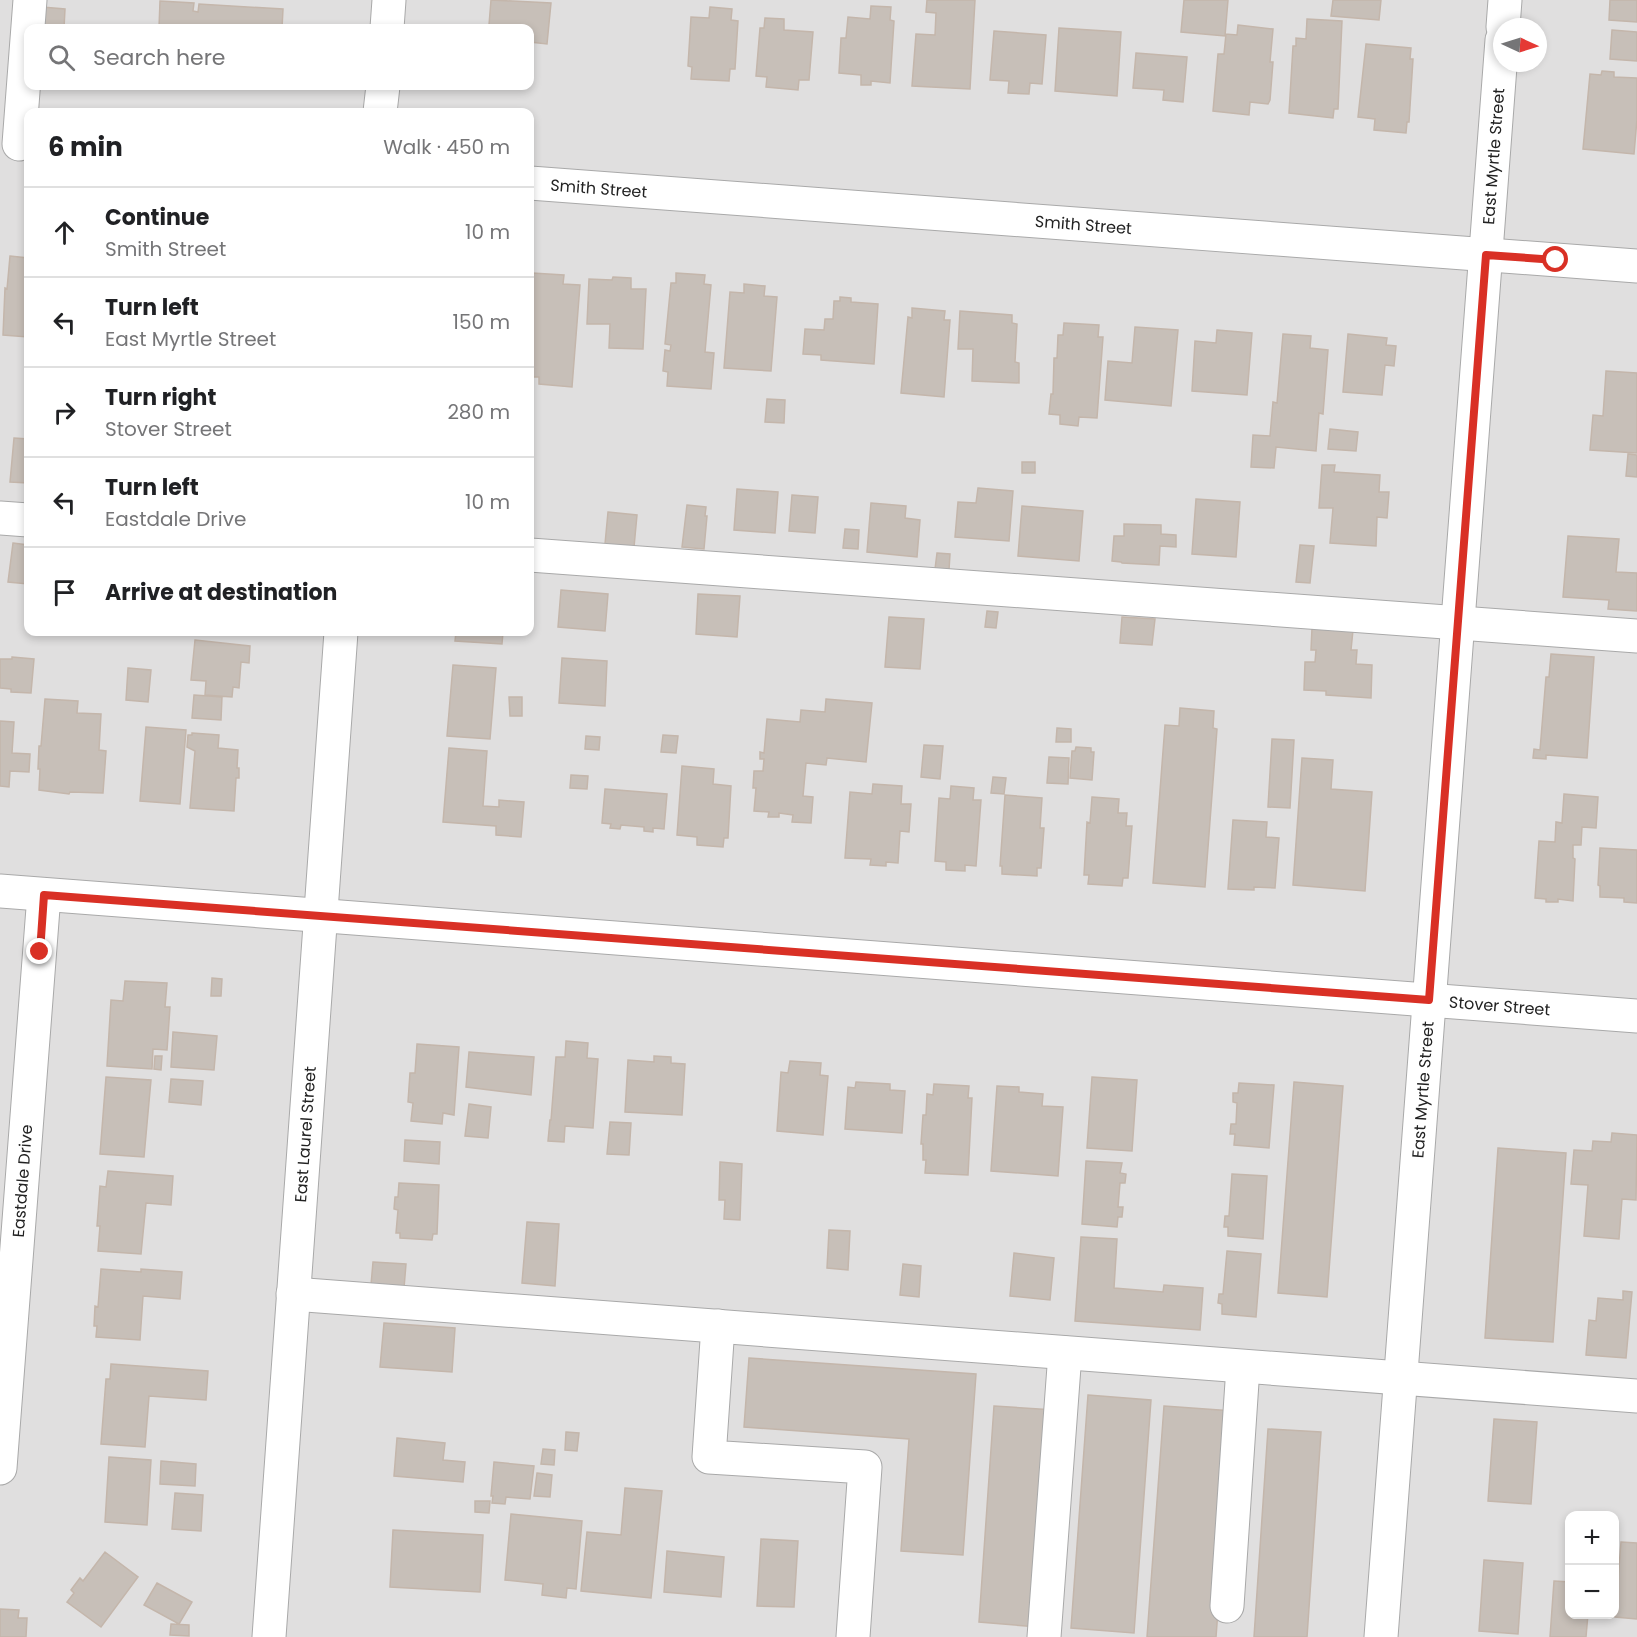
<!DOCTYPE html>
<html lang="en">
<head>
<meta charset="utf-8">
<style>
	:root { --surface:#fff; --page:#f6f6f6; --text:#202124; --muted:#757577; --line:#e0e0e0 }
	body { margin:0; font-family:Poppins,sans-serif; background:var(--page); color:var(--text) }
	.controls { position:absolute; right:18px; bottom:18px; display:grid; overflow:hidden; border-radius:12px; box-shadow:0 3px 9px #0003 }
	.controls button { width:54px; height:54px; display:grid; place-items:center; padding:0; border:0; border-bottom:2px solid var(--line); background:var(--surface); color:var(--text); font:30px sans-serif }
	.compass { position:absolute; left:1493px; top:18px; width:54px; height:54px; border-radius:50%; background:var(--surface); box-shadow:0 3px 9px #0003; rotate:94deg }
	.stop { position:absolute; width:18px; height:18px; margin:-14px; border:4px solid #d93025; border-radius:50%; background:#fff }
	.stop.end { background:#d93025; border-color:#fff; box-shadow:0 2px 6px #0008 }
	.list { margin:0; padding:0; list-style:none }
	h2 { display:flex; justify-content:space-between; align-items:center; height:78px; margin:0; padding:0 24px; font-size:26px }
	h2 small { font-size:20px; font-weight:400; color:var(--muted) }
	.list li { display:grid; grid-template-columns:39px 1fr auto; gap:18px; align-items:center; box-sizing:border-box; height:90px; padding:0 24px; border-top:2px solid var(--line) }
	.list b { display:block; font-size:22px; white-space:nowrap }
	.list p { margin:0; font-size:20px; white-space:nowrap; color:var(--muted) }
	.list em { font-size:20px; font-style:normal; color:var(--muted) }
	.icon { flex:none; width:33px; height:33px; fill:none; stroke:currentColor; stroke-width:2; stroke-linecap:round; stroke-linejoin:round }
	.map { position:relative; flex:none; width:1637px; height:1637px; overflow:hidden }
	.search { position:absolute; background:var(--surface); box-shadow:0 3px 9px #0003; left:24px; top:24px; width:510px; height:66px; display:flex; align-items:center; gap:15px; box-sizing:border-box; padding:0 21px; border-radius:12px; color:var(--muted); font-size:22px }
	.panel { position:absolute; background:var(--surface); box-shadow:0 3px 9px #0003; left:24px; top:108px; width:510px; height:528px; border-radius:12px }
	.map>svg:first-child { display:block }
</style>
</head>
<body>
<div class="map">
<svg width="1637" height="1637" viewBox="0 0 1637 1637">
	<rect width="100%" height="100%" fill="#f2efe9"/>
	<path fill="#e0dfdf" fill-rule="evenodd" d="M0,0H1637V1637H0ZM1502,27H1538V63H1502ZM28,28H530V86H28ZM28,112H530V632H28ZM1570,1516H1614V1614H1570Z"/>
	<path fill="#c7bfb8" stroke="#c4b6ab" stroke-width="1.5" d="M491,0L551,3L547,44L530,42V28H495V25H489Z
		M927,0H975L970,89L912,86L916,34L935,35L936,13L926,12Z
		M1184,0H1228L1225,36L1181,32Z
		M1333,0H1381L1379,20L1331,16Z
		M1610,0H1637V22L1609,20Z
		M160,1L194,3L193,11L198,12L199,4L283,9L282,28H159Z
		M871,6L891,7L890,20L894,21L890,83L871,81V85H861V75L839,73L841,38H846L848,17L870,19Z
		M42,7L65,9L64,28H41Z
		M710,7L732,9L731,20L738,21L735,69H730L729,81L691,79L692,67L688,66L691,17L709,18Z
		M765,18L784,19V30L813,32L809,80H799L798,90L766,87L767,77L756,76L760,28H764Z
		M1307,19L1342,21L1338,109H1334L1333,118L1289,113L1293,46H1296V38L1306,39Z
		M1238,25L1273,29L1270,62H1273L1270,100L1268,104L1250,102L1249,115L1213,111L1218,54H1224L1226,34L1237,35Z
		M1059,28L1121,32L1117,96L1055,91Z
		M1612,30L1637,32V61L1610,59Z
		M994,31L1046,35L1042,84L1030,83L1029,94L1008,93L1009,81L990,80Z
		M1366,44L1411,48L1410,59H1413L1409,122H1407L1406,133L1374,130L1375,119L1358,117Z
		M1136,53L1187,57L1183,102L1163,100L1164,90L1133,88Z
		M1602,71L1614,72V77L1637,78V119L1634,154L1583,149L1590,74L1601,75Z
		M10,256L28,258V337L3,335L5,288L7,289Z
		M532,273L564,275L563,284L580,285L572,387L539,384V377H530V302Z
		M676,273L705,275L704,284L711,285L705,352L714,353L711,389L667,386L668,372L663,371L665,350L670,351L671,345L665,344L671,283H676Z
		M613,277L631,278V289H646L643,349L609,348L610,324H587L589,279L612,280Z
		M744,284L765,286L764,296L777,297L771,371L724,368L730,292L744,293Z
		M840,297L851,298V302L878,304L874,364L821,360V355L803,354L805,329L824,330L825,319H833L834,301H840Z
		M912,308L945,311L944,320H950L944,397L901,393L908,317L912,318Z
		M960,311L1012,315V323L1017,324L1015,362L1019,363V383L972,381L973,349H958Z
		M1064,323L1099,325L1098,337H1103L1097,418L1079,417L1078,426L1060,424V415L1049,414L1051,394H1053L1054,358H1057L1058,335H1063Z
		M1135,327L1178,330L1171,406L1105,400L1108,361L1132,363Z
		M1217,330L1252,333L1247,395L1192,391L1195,341L1216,343Z
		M1283,334L1311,336L1310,348L1328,350L1323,414L1319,413L1316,451L1276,447L1274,468L1251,467L1253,435L1270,436L1273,402L1277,403Z
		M1348,334L1387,338L1386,345L1396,346L1394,366L1385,365L1382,395L1343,392Z
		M1606,371L1637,373V453L1590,450L1593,415L1603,416Z
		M767,399L785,400L784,423L765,422Z
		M1330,429L1358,432L1356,451L1328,449Z
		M14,438L28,439V483L10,482Z
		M1628,454L1637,455V477L1626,476Z
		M1022,462H1035V473H1022Z
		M1322,465H1335L1334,472L1380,475L1379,492H1389L1387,518L1377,517L1376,546L1330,543L1333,508H1319Z
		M978,488L1013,491L1009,541L955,537L958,502L976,503Z
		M737,489L778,492L775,533L734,530Z
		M792,495L818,497L815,533L789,531Z
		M1196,499L1240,502L1236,557L1192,554Z
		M871,503L906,506L905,518L920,520L917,557L867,552Z
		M687,505L706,507L705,516H707L704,549L682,547Z
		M1022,506L1083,511L1079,561L1018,556Z
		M608,512L637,515L634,547L605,544Z
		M1124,524L1161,525V534L1176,535V547L1160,546L1159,565L1122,563L1121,562L1112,561L1114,536H1124Z
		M845,529L859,530L858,549L843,548Z
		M1568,536L1619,539L1616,572L1637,573V611L1608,609L1609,600L1563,597Z
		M13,543L28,545V584L8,582Z
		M1300,545L1314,546L1310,583L1296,582Z
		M937,553L950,554L949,570L935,569Z
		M561,590L608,594L605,631L558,627Z
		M698,594L740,596L737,637L696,634Z
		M987,611L998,612L996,628L985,627Z
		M889,617L924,619L920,669L885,667Z
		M1122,617L1155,619L1152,645L1120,643Z
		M1312,628L1353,630L1351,650H1357L1356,664L1372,665L1371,698L1326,695V691L1304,690L1305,662H1315L1316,650H1311Z
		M456,632H503L502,644L455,641Z
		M195,640L250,646L249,663L241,662L239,688L233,687L232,697L205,695L206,681L191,680Z
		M1551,654L1594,657L1587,758L1546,755V759L1533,758L1534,749L1540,750L1546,677H1549Z
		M12,657L34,659L31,693L11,692V689L0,688V659H12Z
		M562,658L607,661L605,706L559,703Z
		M453,665L496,668L490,739L447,736Z
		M128,668L151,670L148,702L126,700Z
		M194,695L222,697L221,720L192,718Z
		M509,697H522V716H510Z
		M45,699L78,701L77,713L101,714L99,750L106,751L103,793L70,792L69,794L39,790L40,769H38L39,746H41Z
		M826,699L872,703L866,762L827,758L826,765L806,763L803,796L813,797L811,823L792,822L793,815L779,813V817H768L769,812L754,811L756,788H753L754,771H763L764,759H760V752L764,753L767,719L800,722L801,710L825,712Z
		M1180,708L1214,711L1213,728L1217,729L1205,887L1153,883L1165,725L1179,726Z
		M0,721L14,722L12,753L30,754L29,772L10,771L9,787L0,786Z
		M146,727L186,730L180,804L140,801Z
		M1057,728L1071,729V742H1056Z
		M192,733L219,735L218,748L238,750L237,768H239V778H236L234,811L190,808L195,751L187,747L188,735H192Z
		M663,735L678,736L676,753L661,752Z
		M586,736L600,737L599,750L585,749Z
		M1272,739L1294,740L1290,808L1268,807Z
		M924,745L943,746L940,779L921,777Z
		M1076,747L1091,748V752H1094L1092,780L1070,778L1072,751H1075Z
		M449,748L487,751L483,806L499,807V800L524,802L521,837L496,835V826L443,822Z
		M1049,757L1069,758L1068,784L1047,783Z
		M1302,758L1333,760L1331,789L1372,792L1365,891L1293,885Z
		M682,766L714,769L713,784L731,786L728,838H724L723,847L697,845V837L677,835Z
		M571,775L588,776L587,789L570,788Z
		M993,777L1006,778L1004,794L991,793Z
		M873,784L902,786L901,804H911L909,832L900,831L898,863L886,862V866L870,865L871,859L845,858L850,792L872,794Z
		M951,786L974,788L973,800H981L976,866L965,865V871L946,870V862L935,861L939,798L950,799Z
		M605,789L667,794L664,829L653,828V832L644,831V827L621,825L620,829L610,828L611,824L602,823Z
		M1564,794L1598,797L1596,828L1582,827L1581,845H1573V858L1575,859L1573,901L1558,899V902H1546V899L1535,898L1539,841L1555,842L1556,822L1562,823Z
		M1005,795L1042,798L1040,828H1044L1041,868H1037V876L1002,874V866H1000Z
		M1092,797L1119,799L1118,813H1127L1126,826H1132L1128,878H1123L1122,886L1088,884L1089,875H1084L1087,822L1090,823Z
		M1233,820L1267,822L1266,837L1279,838L1275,888L1254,887V890L1228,889Z
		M1600,848L1637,850V903L1624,902V898L1600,897V886L1598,885Z
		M212,978L222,979L221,996H211Z
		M125,981L167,983L165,1007H170L167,1050L153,1049L152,1069L107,1066L111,1000L123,1001Z
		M173,1032L217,1036L214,1070L171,1067Z
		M566,1041L588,1043L587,1058L598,1059L593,1128L565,1126L564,1142L548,1141L550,1120H551L556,1057H565Z
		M417,1044L459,1047L454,1115L443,1113L442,1124L411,1121L413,1103L408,1102L410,1073H415Z
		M469,1052L534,1057L531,1095L466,1087Z
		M155,1056H162L161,1070L154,1069Z
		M654,1056L671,1057V1063L685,1064L682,1115L625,1112L628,1060L654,1062Z
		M790,1061L821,1063L820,1075L828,1076L823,1135L777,1131L781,1072L788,1073Z
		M106,1077L151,1080L144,1157L100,1154Z
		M1092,1077L1137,1080L1132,1151L1087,1148Z
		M171,1079L203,1081L201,1105L169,1102Z
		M856,1082L890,1084V1090L905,1091L902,1133L845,1129L848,1087L855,1088Z
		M1294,1082L1343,1086L1327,1297L1278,1293Z
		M1239,1083L1274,1085L1269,1148L1234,1145L1235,1134H1230L1231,1124H1236L1237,1103L1233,1102V1093H1238Z
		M934,1084L969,1086L968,1098H972L968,1175L925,1173L926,1160H923V1144H921L923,1115H926L927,1094L933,1095Z
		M997,1086L1019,1087V1092L1043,1094L1042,1106L1063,1107L1058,1176L991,1171Z
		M469,1104L491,1107L488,1138L465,1136Z
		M610,1122L631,1123L629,1155L607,1154Z
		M1612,1133L1637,1135L1636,1200L1622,1199L1619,1239L1584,1236L1588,1185L1571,1184L1574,1150L1592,1151L1593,1141L1611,1142Z
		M405,1140L440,1142L439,1164L404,1161Z
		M1498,1148L1566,1153L1553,1342L1485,1338Z
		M1086,1161L1122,1163L1120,1173L1126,1174L1125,1183H1120L1118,1207H1123L1122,1217H1118L1117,1227L1082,1224Z
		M720,1162L742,1164L740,1220L724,1219L725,1200H719Z
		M108,1171L173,1176L171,1205L146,1203L141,1254L98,1251L100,1226H97L100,1186L106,1187Z
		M1232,1174L1267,1176L1263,1239L1228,1236V1227H1224L1225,1216H1229Z
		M399,1183L439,1185L437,1234H433L432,1240L400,1238V1233H396L398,1210L394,1209L395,1197H398Z
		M527,1222L559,1224L555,1286L522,1283Z
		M829,1230L850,1231L848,1270L827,1268Z
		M1081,1237L1117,1239L1114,1288L1163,1292L1164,1285L1203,1288L1200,1330L1075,1321Z
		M1227,1251L1261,1254L1256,1317L1222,1314V1304L1218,1303L1219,1294H1223Z
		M1014,1253L1054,1258L1050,1300L1010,1296Z
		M373,1262L406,1264L404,1288L371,1285Z
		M903,1264L921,1266L919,1297L900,1295Z
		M101,1269L141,1272V1269L182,1272L180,1299L143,1296L140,1340L96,1337L97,1326H94L95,1306L98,1307Z
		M1623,1291L1632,1292L1626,1358L1586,1355L1589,1320L1596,1321L1598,1298L1623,1300Z
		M384,1323L455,1328L452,1372L380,1367Z
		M749,1358L976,1374L963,1555L901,1551L909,1439L744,1427Z
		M111,1364L208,1371L206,1400L149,1396L145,1447L101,1444L106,1379H110Z
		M1088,1395L1151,1400L1134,1633L1071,1628Z
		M994,1406L1054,1410L1038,1627L979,1622Z
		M1164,1406L1233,1411L1216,1637H1147Z
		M1494,1419L1537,1422L1531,1504L1488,1501Z
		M1268,1429L1321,1432L1307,1637H1254Z
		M566,1432L579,1433L577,1451L565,1450Z
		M397,1438L445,1443L443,1460L465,1462L463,1482L394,1476Z
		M543,1449L555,1450L554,1465L541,1464Z
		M109,1457L151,1460L147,1525L105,1522Z
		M161,1461L196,1464L195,1486L160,1484Z
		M494,1462L534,1466L530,1499L506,1497L505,1504L492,1503L493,1496H491Z
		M537,1473L552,1475L550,1497L534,1496Z
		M625,1488L662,1491L651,1598L581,1591L587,1532L621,1535Z
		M175,1493L203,1495L201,1531L172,1529Z
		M475,1501H490L489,1513L475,1512Z
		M511,1514L582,1521L576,1589L567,1588L566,1598L542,1595L543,1584L505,1580Z
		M393,1530L483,1535L480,1592L390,1587Z
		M761,1539L798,1541L794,1607L757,1606Z
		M1621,1542L1637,1543V1619L1615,1617Z
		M667,1551L724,1557L721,1597L664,1592Z
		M105,1552L138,1577L101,1627L67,1602L74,1593L71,1590L80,1578L83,1581Z
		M1484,1560L1523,1563L1518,1634L1479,1631Z
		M1554,1581L1570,1582V1614H1588L1586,1637H1550Z
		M157,1583L192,1602L179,1624L144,1605Z
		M0,1609L19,1610L18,1618H27L26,1637H0Z
		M171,1624L189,1625V1636L170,1635Z"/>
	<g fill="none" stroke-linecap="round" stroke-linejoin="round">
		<defs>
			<g id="minor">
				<path d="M1503,27L1505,0"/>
				<path d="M387,28L389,0"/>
				<path d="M380,112L383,86"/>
				<path d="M19,144L30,0"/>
				<path id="s1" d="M530,183L1637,266"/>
				<path d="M0,518L28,520"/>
				<path d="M530,555L1637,636"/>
				<path id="s2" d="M0,891L1637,1016"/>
				<path d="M293,1294L1637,1396"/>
				<path d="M718,1326L709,1457L865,1467L853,1637"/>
				<path id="s3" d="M0,1468L44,895"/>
				<path d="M1227,1606L1243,1367"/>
				<path id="s4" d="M269,1637L341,632"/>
				<path d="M1044,1637L1065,1353"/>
				<path id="s5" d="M1381,1637L1502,40"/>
			</g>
		</defs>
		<use href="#minor" stroke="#a9a9a9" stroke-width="35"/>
		<use href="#minor" stroke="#fff" stroke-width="33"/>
	</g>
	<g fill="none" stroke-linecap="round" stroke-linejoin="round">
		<path stroke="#d93025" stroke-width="8" d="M40,952L44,895L1429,1000L1486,255L1556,260"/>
	</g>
	<g text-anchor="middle" stroke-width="6" stroke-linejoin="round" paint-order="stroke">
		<g font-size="16" fill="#222" stroke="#fff">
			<text dy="6" stroke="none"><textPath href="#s5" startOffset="1485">East Myrtle Street</textPath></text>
			<text dy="6" stroke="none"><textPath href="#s1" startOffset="69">Smith Street</textPath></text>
			<text dy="6" stroke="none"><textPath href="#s1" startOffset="555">Smith Street</textPath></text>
			<text dy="6" stroke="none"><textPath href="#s2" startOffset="1504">Stover Street</textPath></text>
			<text dy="6" stroke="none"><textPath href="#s5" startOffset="549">East Myrtle Street</textPath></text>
			<text dy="6" stroke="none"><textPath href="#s4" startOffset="504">East Laurel Street</textPath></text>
			<text dy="6" stroke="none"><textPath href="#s3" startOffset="288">Eastdale Drive</textPath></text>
		</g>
	</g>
</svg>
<div class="controls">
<button>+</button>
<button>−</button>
</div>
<svg class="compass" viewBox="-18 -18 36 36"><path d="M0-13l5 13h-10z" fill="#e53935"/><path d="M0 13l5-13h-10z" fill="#757577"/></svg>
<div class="stop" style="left:1556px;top:260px"></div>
<div class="stop end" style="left:40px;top:952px"></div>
<div class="search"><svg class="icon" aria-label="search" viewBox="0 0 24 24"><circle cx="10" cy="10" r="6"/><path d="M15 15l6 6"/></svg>Search here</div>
<section class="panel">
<h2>6 min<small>Walk · 450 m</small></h2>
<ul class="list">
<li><svg class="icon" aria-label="ahead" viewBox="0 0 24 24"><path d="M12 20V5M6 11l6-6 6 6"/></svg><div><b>Continue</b><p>Smith Street</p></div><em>10 m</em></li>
<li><svg class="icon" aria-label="left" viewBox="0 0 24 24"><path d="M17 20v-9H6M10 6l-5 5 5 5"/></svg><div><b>Turn left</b><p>East Myrtle Street</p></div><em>150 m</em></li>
<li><svg class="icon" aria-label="right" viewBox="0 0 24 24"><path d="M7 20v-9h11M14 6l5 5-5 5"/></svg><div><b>Turn right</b><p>Stover Street</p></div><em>280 m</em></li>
<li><svg class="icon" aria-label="left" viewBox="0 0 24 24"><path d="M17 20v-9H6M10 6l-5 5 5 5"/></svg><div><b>Turn left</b><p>Eastdale Drive</p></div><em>10 m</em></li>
<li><svg class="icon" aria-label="arrive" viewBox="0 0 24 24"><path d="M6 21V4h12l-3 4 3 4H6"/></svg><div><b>Arrive at destination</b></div></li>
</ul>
</section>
</div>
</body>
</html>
